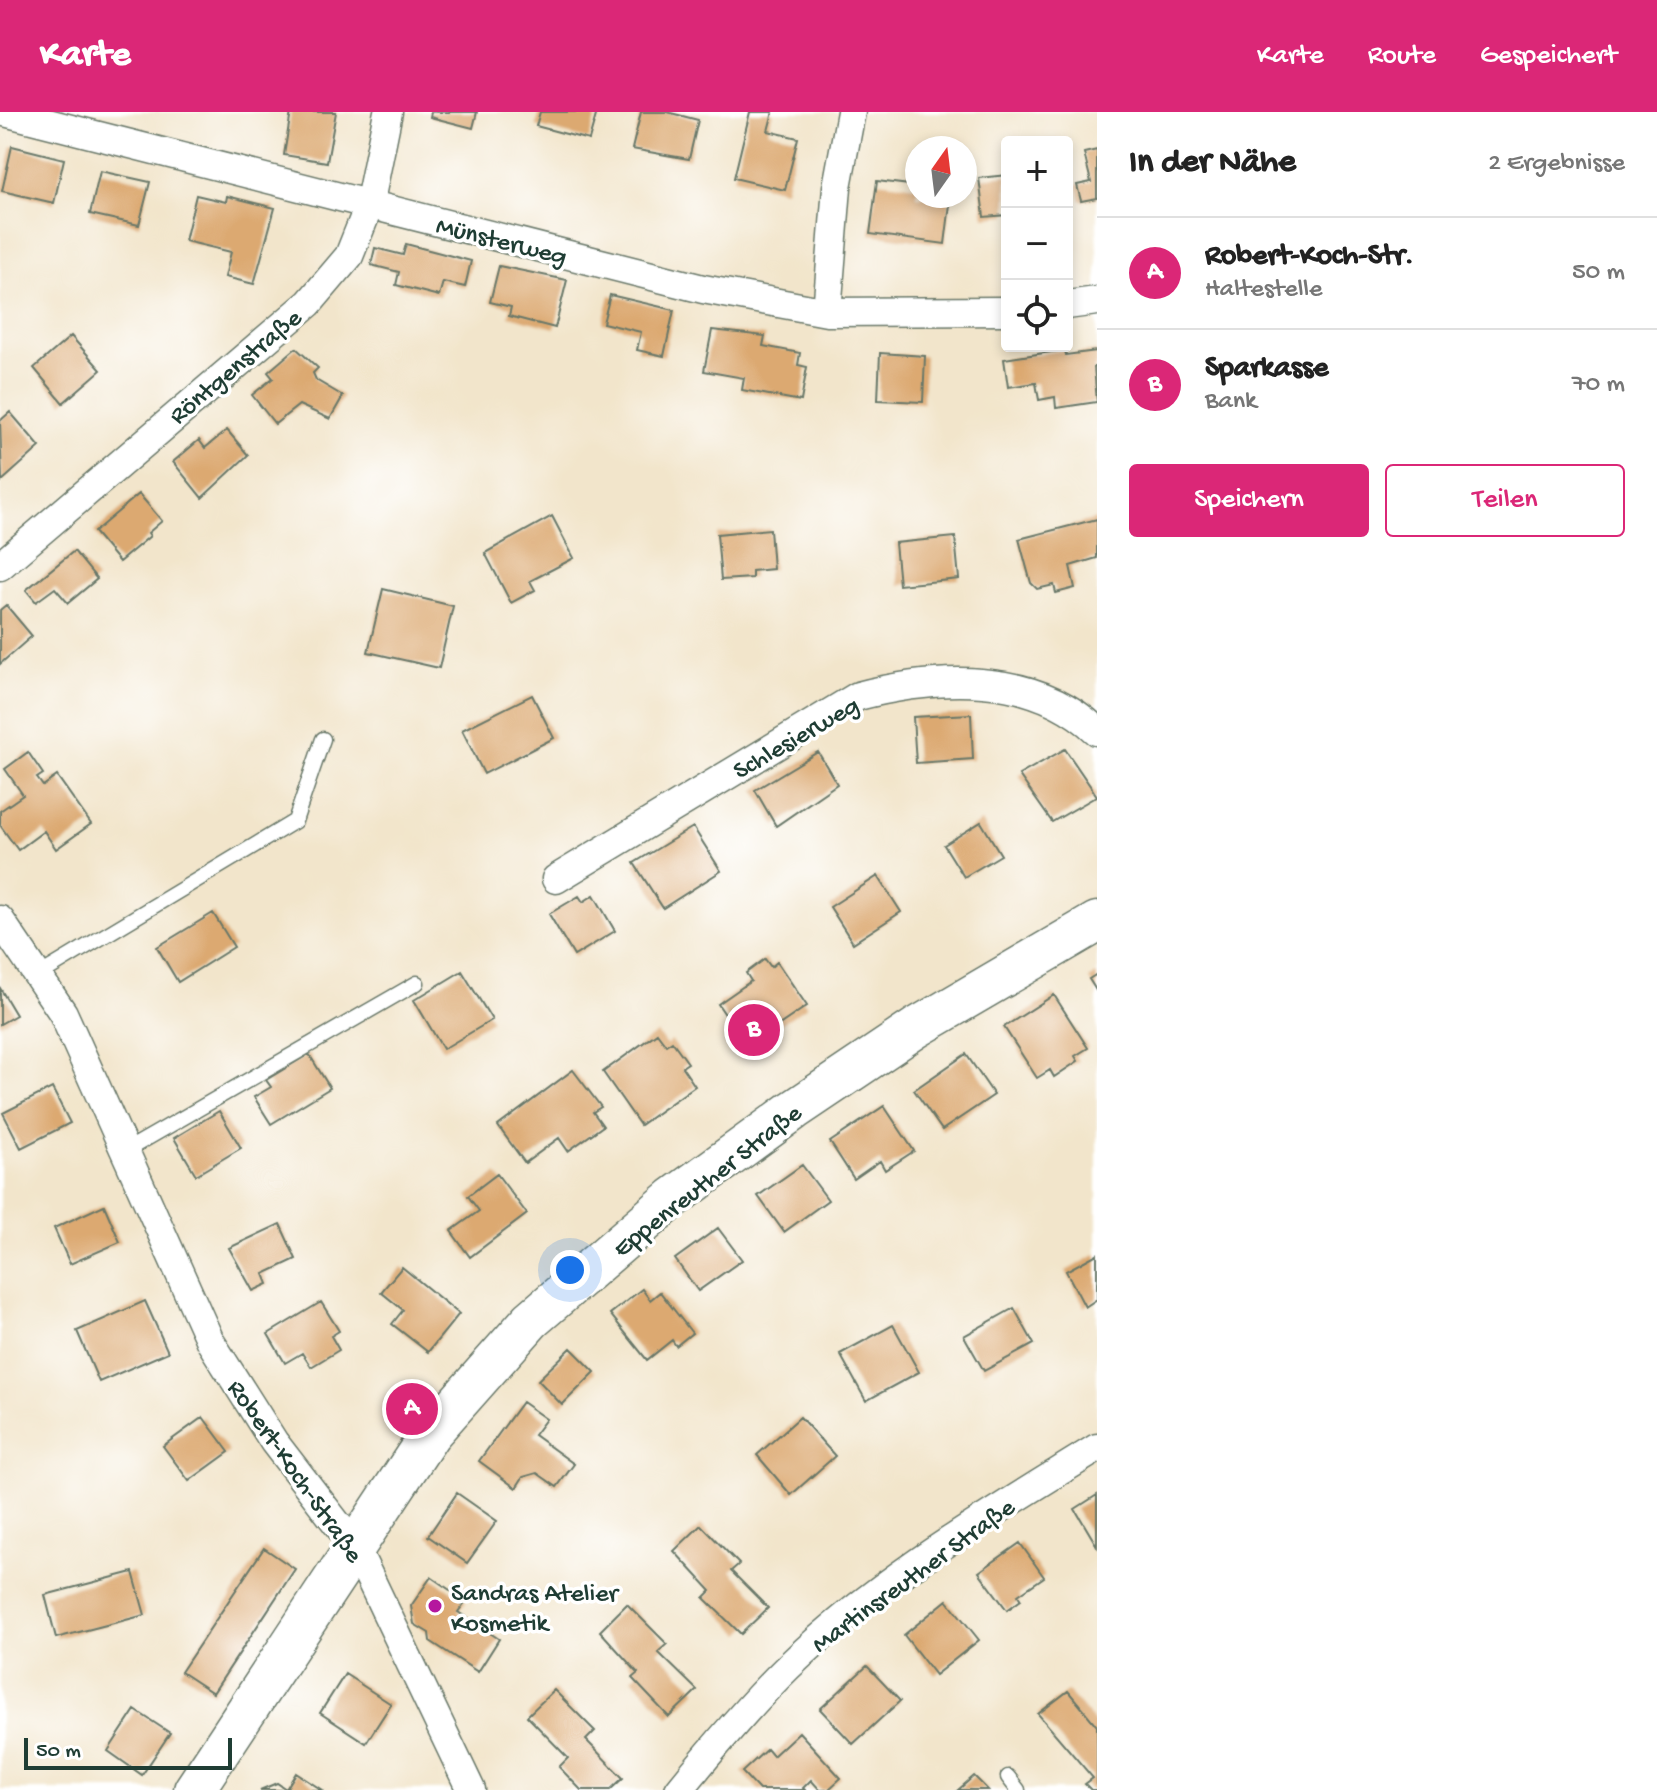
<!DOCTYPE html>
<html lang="de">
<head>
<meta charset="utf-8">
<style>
	:root { --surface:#fff; --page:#f2f2f2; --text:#222; --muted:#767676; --line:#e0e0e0; --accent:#db2777 }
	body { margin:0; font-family:"Gochi Hand",sans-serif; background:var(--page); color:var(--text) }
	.controls { position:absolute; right:24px; top:24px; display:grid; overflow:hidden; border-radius:8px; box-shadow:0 4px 12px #0003 }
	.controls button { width:72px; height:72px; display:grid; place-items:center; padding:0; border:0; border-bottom:2px solid var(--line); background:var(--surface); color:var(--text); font:40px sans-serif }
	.compass { position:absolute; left:905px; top:24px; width:72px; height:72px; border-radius:50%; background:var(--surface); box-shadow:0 4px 12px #0003; rotate:14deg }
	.scale { position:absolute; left:24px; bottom:20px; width:208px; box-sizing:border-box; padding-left:8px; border:4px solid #1f3d34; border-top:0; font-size:22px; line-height:28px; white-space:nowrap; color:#1f3d34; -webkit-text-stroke:6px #fff; paint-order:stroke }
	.you { position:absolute; left:570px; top:1158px; width:28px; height:28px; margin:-20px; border:6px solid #fff; border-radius:50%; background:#1a73e8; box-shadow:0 0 0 12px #1a73e833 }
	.badge { display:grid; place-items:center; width:52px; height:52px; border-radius:50%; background:var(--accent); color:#fff; font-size:26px; font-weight:700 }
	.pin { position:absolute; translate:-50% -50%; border:4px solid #fff; box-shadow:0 2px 8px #0006 }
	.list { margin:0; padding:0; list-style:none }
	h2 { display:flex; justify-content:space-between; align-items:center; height:104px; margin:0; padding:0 32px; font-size:34px }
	h2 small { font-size:26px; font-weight:400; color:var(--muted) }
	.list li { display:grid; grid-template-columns:52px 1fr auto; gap:24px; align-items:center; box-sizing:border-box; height:112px; padding:0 32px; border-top:2px solid var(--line) }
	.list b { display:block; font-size:30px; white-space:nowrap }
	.list p { margin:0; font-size:26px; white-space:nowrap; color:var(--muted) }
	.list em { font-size:26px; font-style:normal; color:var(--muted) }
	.actions { display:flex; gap:16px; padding:24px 32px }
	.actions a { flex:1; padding:18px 0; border:2px solid var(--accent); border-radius:8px; text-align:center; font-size:28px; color:var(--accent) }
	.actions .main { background:var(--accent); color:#fff }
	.icon { flex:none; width:44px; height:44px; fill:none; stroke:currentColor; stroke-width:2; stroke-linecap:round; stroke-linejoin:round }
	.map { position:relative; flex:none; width:1097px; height:1678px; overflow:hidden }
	header { display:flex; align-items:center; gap:48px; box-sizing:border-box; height:112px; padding:0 40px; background:var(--accent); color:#fff }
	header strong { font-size:38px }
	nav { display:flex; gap:44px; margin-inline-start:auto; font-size:28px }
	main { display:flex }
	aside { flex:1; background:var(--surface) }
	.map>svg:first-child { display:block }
</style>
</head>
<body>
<header>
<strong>Karte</strong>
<nav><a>Karte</a><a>Route</a><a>Gespeichert</a></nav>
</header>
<main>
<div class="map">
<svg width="1097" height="1678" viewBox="0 0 1097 1678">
	<rect width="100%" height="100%" fill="#fff"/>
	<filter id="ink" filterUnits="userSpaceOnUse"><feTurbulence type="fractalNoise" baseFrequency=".0125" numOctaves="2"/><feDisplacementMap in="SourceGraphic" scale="16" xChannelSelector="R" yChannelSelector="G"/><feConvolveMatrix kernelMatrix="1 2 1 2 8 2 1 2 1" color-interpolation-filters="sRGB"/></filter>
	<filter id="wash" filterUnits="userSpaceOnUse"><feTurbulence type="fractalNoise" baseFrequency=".006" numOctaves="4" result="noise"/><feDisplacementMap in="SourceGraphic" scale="32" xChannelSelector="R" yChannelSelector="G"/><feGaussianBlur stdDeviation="1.8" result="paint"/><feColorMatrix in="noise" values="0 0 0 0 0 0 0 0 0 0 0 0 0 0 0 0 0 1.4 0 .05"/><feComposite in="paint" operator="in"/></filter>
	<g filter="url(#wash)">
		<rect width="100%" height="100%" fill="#f2e5cb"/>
		<g id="blocks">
			<path fill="#dca971" d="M291,0H336L327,50L284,43Z
				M431,0H477L473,16L430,5Z
				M540,0H597L589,28L536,14Z
				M641,0H667L698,8L689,47L632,37Z
				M750,0H773L768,19L798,26L785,78L734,66Z
				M12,34L64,47L54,91L2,79Z
				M1097,38V86L1081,89L1077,73L1091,70L1084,41Z
				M100,59L150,70L139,113L90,102Z
				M1007,63V103L984,105L979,66Z
				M877,69L917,74V84H951L945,132L870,122Z
				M196,83L226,90L227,84L275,96L254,172L225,165L231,140L185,129Z
				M406,132L471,149L465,175L443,170L439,184L396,173L399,160L371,153L375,136L403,143Z
				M499,154L567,168L555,216L509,204L511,195L490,190Z
				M610,183L674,198L664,244L637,238L641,220L603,211Z
				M712,218L765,224L763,234L800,241L798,253L807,255L801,289L742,278L744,266L704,259Z
				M71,224L101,258L63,291L34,256Z
				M296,236L318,256L313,261L316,268L343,284L330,307L299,293L275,312L252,283L273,266L268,260Z
				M1065,238L1066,243L1097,239V255H1094L1097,290L1056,296L1055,285L1039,288L1036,271L1008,275L1004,247Z
				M880,241L925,244L923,290L878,288Z
				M10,300L40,335L2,369L0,309Z
				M227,318L248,343L202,386L173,350L199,328L205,336Z
				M139,382L162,409L148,421L150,424L119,450L94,420Z
				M552,404L574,446L530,469L535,478L511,491L485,441Z
				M1097,407V446L1070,454L1075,476L1056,481L1054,473L1037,477L1031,471L1019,427Z
				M770,417L773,457L752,459V466L721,468L717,422Z
				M955,425L959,467L899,473L895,431Z
				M74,439L97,467L68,491L55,476L36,490L26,478Z
				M383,477L453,494L439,556L368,540Z
				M6,493L32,524L0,552V498Z
				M532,583L554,626L484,662L462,618Z
				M971,602L973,647L916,651L913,605Z
				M1065,637L1097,684L1052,710L1019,663Z
				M28,640L43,662L37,666L43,674L57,664L91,712L56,737L44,719L18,738L0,713V699L23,683L5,657Z
				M818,640L837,672L776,714L755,678Z
				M981,710L1001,743L964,765L944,733Z
				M693,715L721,759L663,796L634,751Z
				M878,764L901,800L853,831L830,795Z
				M594,783L615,819L574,844L549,802L579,784L583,790Z
				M213,801L234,835L178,870L157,835Z
				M765,847L771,855L777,850L807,894L747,935L718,892L751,869L746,861Z
				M462,859L492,908L443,937L414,888Z
				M1097,862V880L1089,867Z
				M0,876L16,903L0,912Z
				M1054,883L1088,936L1075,944L1078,949L1054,965L1050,958L1037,966L1004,915Z
				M657,921L666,933L672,929L688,951L682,955L695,974L640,1013L603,960Z
				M309,942L330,976L271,1012L254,985L271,975L266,968Z
				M966,942L994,983L942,1018L914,978Z
				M573,958L601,995L593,1000L603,1014L568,1039L559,1026L525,1051L498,1014Z
				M52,976L70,1011L21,1036L3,1001Z
				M884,994L914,1039L885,1058L880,1049L854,1067L830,1030Z
				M219,999L241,1036L196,1063L174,1026Z
				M802,1053L828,1088L784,1120L758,1084Z
				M497,1062L527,1102L470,1145L451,1119L479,1099L468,1084Z
				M104,1093L120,1130L70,1152L54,1116Z
				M280,1112L296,1147L264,1162L268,1172L253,1179L229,1136Z
				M718,1116L742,1148L698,1179L675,1147Z
				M1097,1142V1187L1085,1195L1066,1159Z
				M402,1155L459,1202L428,1240L392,1212L403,1198L381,1180Z
				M642,1177L650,1188L660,1180L692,1221L676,1234L672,1228L647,1248L610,1202Z
				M145,1189L168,1240L99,1270L77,1219Z
				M321,1190L339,1219L331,1224L339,1238L311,1255L302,1241L285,1251L268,1222Z
				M1014,1196L1034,1232L984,1259L964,1224Z
				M893,1213L919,1260L866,1289L840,1242Z
				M571,1236L595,1260L562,1293L538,1268Z
				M522,1290L546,1307L534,1323L574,1352L557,1375L537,1361L523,1365L516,1376L479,1349Z
				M203,1305L229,1340L189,1369L163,1334Z
				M800,1305L835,1344L791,1383L757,1343Z
				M457,1381L497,1409L467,1451L428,1424Z
				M1097,1383V1434L1075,1397Z
				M701,1413L739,1452L731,1459L768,1496L741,1522L704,1486L711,1479L674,1439Z
				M1020,1431L1044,1465L1018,1483L1021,1488L1007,1498L979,1460Z
				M264,1436L295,1457L213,1581L181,1560Z
				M133,1460L145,1503L56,1526L45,1483Z
				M431,1465L466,1489L458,1500L499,1527L478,1560L430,1529L429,1521L414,1512L411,1494Z
				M947,1488L979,1528L935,1563L904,1523Z
				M627,1492L667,1532L658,1540L697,1578L669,1605L632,1566L638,1561L600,1519Z
				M867,1554L900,1589L853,1632L820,1597Z
				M345,1562L391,1592L366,1631L320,1601Z
				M554,1578L595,1619L586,1628L623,1666L610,1678H581L559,1655L568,1646L527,1604Z
				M1068,1579L1097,1614V1678H1091L1085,1672L1093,1666L1038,1602Z
				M135,1598L170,1621L142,1663L108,1639Z
				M799,1620L841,1666L828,1678H820L811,1668L803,1676L805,1678H759L742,1660L767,1637L773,1644Z
				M296,1661L322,1678H260L277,1671L286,1677Z
				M974,1664L988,1678H958Z"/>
		</g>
	</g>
	<g filter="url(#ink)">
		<use href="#blocks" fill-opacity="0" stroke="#697869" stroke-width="2"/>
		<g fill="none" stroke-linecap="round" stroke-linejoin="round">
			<defs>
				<path id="service" d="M39,863L295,709L323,627
					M127,1038L417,871
					M1008,1665L1018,1678"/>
				<path id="minor" d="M4,0L703,177L827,200L1007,199
					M1067,193L1097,189
					M827,200L837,75L851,0
					M0,454L309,191L349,144L369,94L388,0
					M556,767L858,584C937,564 1033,558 1097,619
					M0,808L63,901L210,1229L274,1330L355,1435L471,1678
					M679,1678C713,1636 749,1593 788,1555C879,1467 991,1402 1097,1336"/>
				<path id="secondary" d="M194,1678L430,1322L531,1208L673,1086L794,998L916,916L1097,810"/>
			</defs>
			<use href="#service" stroke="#697869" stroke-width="17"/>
			<use href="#minor" stroke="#697869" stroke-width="31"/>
			<use href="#secondary" stroke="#697869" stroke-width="43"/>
			<use href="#service" stroke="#fff" stroke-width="14"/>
			<use href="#minor" stroke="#fff" stroke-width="28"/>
			<use href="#secondary" stroke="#fff" stroke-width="40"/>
		</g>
	</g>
	<circle fill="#b5179e" stroke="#fff" stroke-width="3" cx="435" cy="1494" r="8"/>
	<g text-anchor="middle" stroke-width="7" stroke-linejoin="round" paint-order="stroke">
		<g font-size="26" fill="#1f3d34" stroke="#fff">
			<text transform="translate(502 127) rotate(14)" y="9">Münsterweg</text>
			<text transform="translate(234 253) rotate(-40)" y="9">Röntgenstraße</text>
			<text transform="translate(795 624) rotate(-30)" y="9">Schlesierweg</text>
			<text transform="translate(706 1067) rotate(-38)" y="9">Eppenreuther Straße</text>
			<text transform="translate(297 1358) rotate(55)" y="9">Robert-Koch-Straße</text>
			<text transform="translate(912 1462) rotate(-36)" y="9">Martinsreuther Straße</text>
		</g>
		<g font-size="26" fill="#1f3d34" stroke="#fff" text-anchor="start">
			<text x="451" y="1488">Sandras Atelier<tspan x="451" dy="30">Kosmetik</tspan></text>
		</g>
	</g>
</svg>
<div class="controls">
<button>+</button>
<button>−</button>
<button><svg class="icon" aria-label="locate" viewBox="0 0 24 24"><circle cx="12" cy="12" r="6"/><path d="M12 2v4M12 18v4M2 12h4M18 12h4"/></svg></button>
</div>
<svg class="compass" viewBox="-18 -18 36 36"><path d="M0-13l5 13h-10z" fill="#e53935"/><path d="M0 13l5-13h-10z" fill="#767676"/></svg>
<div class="scale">50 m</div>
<div class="you"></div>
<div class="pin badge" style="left:412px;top:1297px">A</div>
<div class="pin badge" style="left:754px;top:918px">B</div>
</div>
<aside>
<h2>In der Nähe<small>2 Ergebnisse</small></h2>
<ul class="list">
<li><span class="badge">A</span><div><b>Robert-Koch-Str.</b><p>Haltestelle</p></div><em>50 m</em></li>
<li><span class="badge">B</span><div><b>Sparkasse</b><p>Bank</p></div><em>70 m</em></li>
</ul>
<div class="actions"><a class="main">Speichern</a><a>Teilen</a></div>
</aside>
</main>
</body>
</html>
